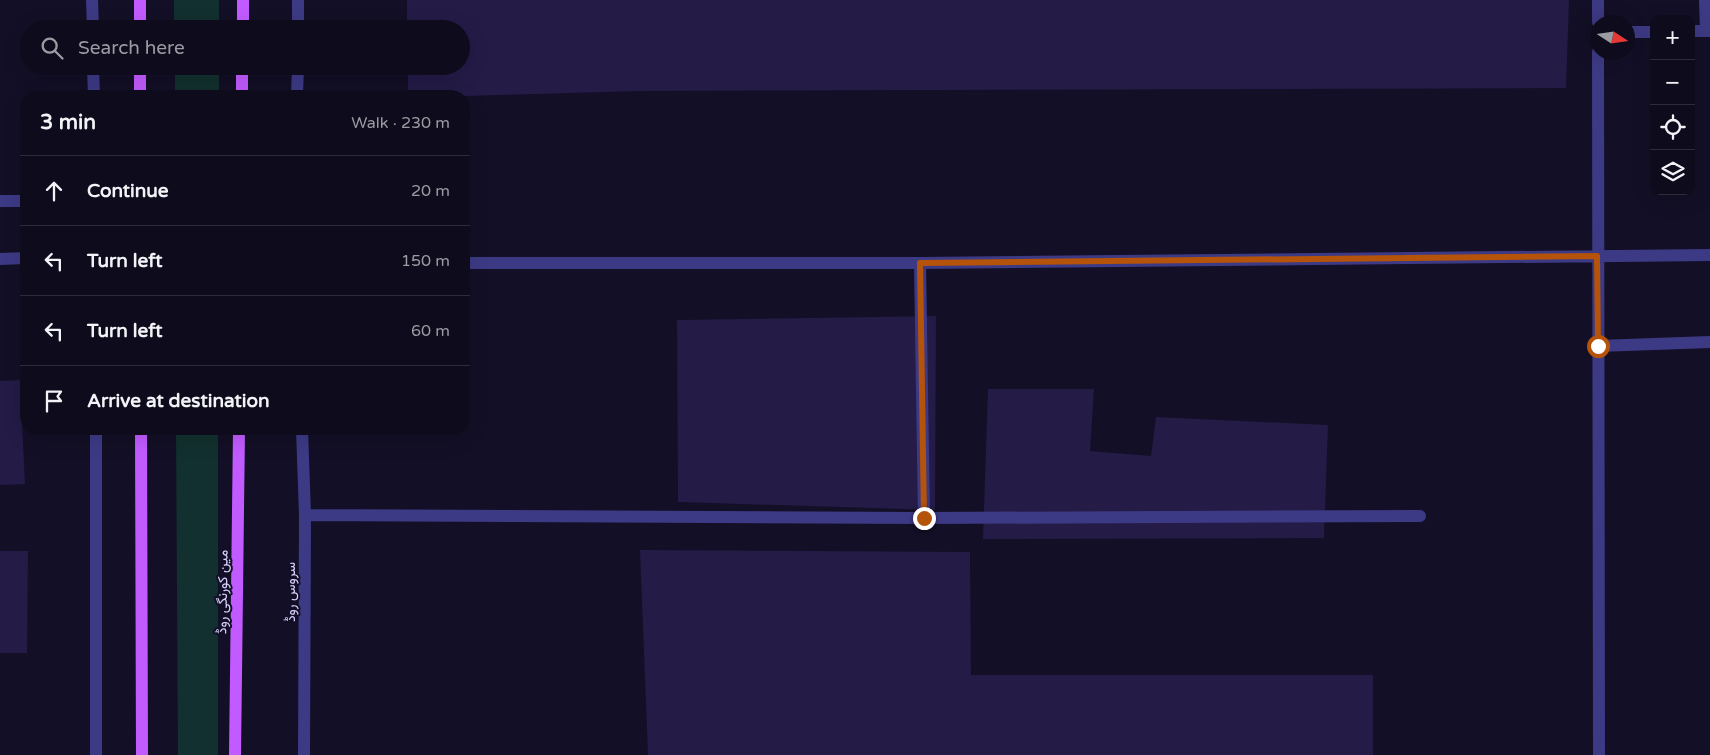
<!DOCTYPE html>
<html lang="en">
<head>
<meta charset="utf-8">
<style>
	:root { --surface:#0e0b1c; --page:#171425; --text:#f1f3f6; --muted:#9b9ba3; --line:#2e2b3b }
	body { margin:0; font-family:"Varela Round",Vazirmatn,sans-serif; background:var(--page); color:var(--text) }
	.controls { position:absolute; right:15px; top:15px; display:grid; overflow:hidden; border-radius:10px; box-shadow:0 5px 20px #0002 }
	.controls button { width:45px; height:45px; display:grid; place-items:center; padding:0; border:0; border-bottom:1px solid var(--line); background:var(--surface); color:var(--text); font:25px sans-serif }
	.compass { position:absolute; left:1590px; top:15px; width:45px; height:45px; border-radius:50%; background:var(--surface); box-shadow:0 5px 20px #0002; rotate:102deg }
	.stop { position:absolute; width:15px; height:15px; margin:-11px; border:4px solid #b45309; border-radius:50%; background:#fff }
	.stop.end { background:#b45309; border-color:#fff; box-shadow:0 1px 5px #0008 }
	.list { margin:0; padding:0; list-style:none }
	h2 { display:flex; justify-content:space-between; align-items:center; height:65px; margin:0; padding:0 20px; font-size:21px }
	h2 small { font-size:16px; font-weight:400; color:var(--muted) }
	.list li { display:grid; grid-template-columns:32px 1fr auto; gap:15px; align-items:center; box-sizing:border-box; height:70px; padding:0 20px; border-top:1px solid var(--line) }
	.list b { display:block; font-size:19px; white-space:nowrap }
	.list em { font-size:16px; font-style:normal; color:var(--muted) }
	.icon { flex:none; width:28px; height:28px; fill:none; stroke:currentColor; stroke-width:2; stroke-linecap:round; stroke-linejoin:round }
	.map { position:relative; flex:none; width:1710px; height:755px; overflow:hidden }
	.search { position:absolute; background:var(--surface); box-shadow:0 5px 20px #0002; left:20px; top:20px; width:450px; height:55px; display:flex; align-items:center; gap:12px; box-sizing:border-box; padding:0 18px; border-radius:28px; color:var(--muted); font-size:19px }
	.panel { position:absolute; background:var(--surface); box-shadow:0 5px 20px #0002; left:20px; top:90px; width:450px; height:345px; border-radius:20px }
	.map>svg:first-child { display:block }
</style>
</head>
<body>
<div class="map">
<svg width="1710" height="755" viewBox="0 0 1710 755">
	<rect width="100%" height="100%" fill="#130f26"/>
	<path fill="#12302f" d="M174,0H219V29H174Z
		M175,66H219V96H175Z
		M176,429H218V755H178Z"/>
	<path fill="#241b47" d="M407,0H1569L1566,88L640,91L464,96H408V66H461V29H407Z
		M936,316L935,510L678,502L677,320Z
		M20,380L25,484L0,485V381Z
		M988,389H1094L1090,451L1151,456L1156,417L1328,425L1324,538L983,539Z
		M640,550L970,552L971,675H1373V755H648Z
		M0,551H28L27,653H0Z"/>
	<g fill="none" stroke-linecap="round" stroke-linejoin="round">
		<path stroke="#3d3a85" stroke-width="12" d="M92,0L93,29
			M1705,0L1706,31
			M1598,22V0
			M298,29V0
			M1691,31H1710
			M1628,32H1654
			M1598,52L1599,755
			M93,66L94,96
			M297,96L298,66
			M0,201H26
			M0,259L26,258
			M464,263H920L1710,255
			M1598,346L1710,342
			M302,429L305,515L304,755
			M305,515L924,518L920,263
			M924,518L1420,516
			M96,755V429"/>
		<path stroke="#c25bff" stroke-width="12" d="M140,0V29
			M243,29V0
			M140,66V96
			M242,96V66
			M141,429L142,755
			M235,755L239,429"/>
	</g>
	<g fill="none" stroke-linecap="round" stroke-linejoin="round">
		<path stroke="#b45309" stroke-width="6" d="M924,518L920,263L1597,256L1598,346"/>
	</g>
	<g text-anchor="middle" stroke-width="4" stroke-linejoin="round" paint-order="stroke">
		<g font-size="14" fill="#d9d4ff" stroke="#130f26">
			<text transform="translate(222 592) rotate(-89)" y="5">مین کورنگی روڈ</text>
			<text transform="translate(290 592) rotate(-90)" y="5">سروس روڈ</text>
		</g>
	</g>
</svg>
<div class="controls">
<button>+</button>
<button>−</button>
<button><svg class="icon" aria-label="locate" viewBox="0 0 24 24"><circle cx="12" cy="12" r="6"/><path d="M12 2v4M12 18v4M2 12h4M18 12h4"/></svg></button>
<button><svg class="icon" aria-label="layers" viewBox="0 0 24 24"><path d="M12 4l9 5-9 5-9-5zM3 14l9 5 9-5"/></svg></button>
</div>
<svg class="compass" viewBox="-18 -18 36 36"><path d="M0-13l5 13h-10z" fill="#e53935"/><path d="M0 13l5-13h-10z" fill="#9b9ba3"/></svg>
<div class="stop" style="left:1598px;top:346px"></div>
<div class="stop end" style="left:924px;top:518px"></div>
<div class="search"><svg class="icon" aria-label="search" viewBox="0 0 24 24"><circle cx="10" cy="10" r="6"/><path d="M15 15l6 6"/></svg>Search here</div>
<section class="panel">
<h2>3 min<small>Walk · 230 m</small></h2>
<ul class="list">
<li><svg class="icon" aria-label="ahead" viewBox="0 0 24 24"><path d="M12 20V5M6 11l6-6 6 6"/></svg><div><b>Continue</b></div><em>20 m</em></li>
<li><svg class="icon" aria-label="left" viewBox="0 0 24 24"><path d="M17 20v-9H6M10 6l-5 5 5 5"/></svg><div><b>Turn left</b></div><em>150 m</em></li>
<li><svg class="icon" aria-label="left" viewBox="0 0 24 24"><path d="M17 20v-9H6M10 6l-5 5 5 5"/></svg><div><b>Turn left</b></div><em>60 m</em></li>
<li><svg class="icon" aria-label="arrive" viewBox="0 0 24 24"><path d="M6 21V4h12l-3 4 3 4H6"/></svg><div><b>Arrive at destination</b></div></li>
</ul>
</section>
</div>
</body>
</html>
